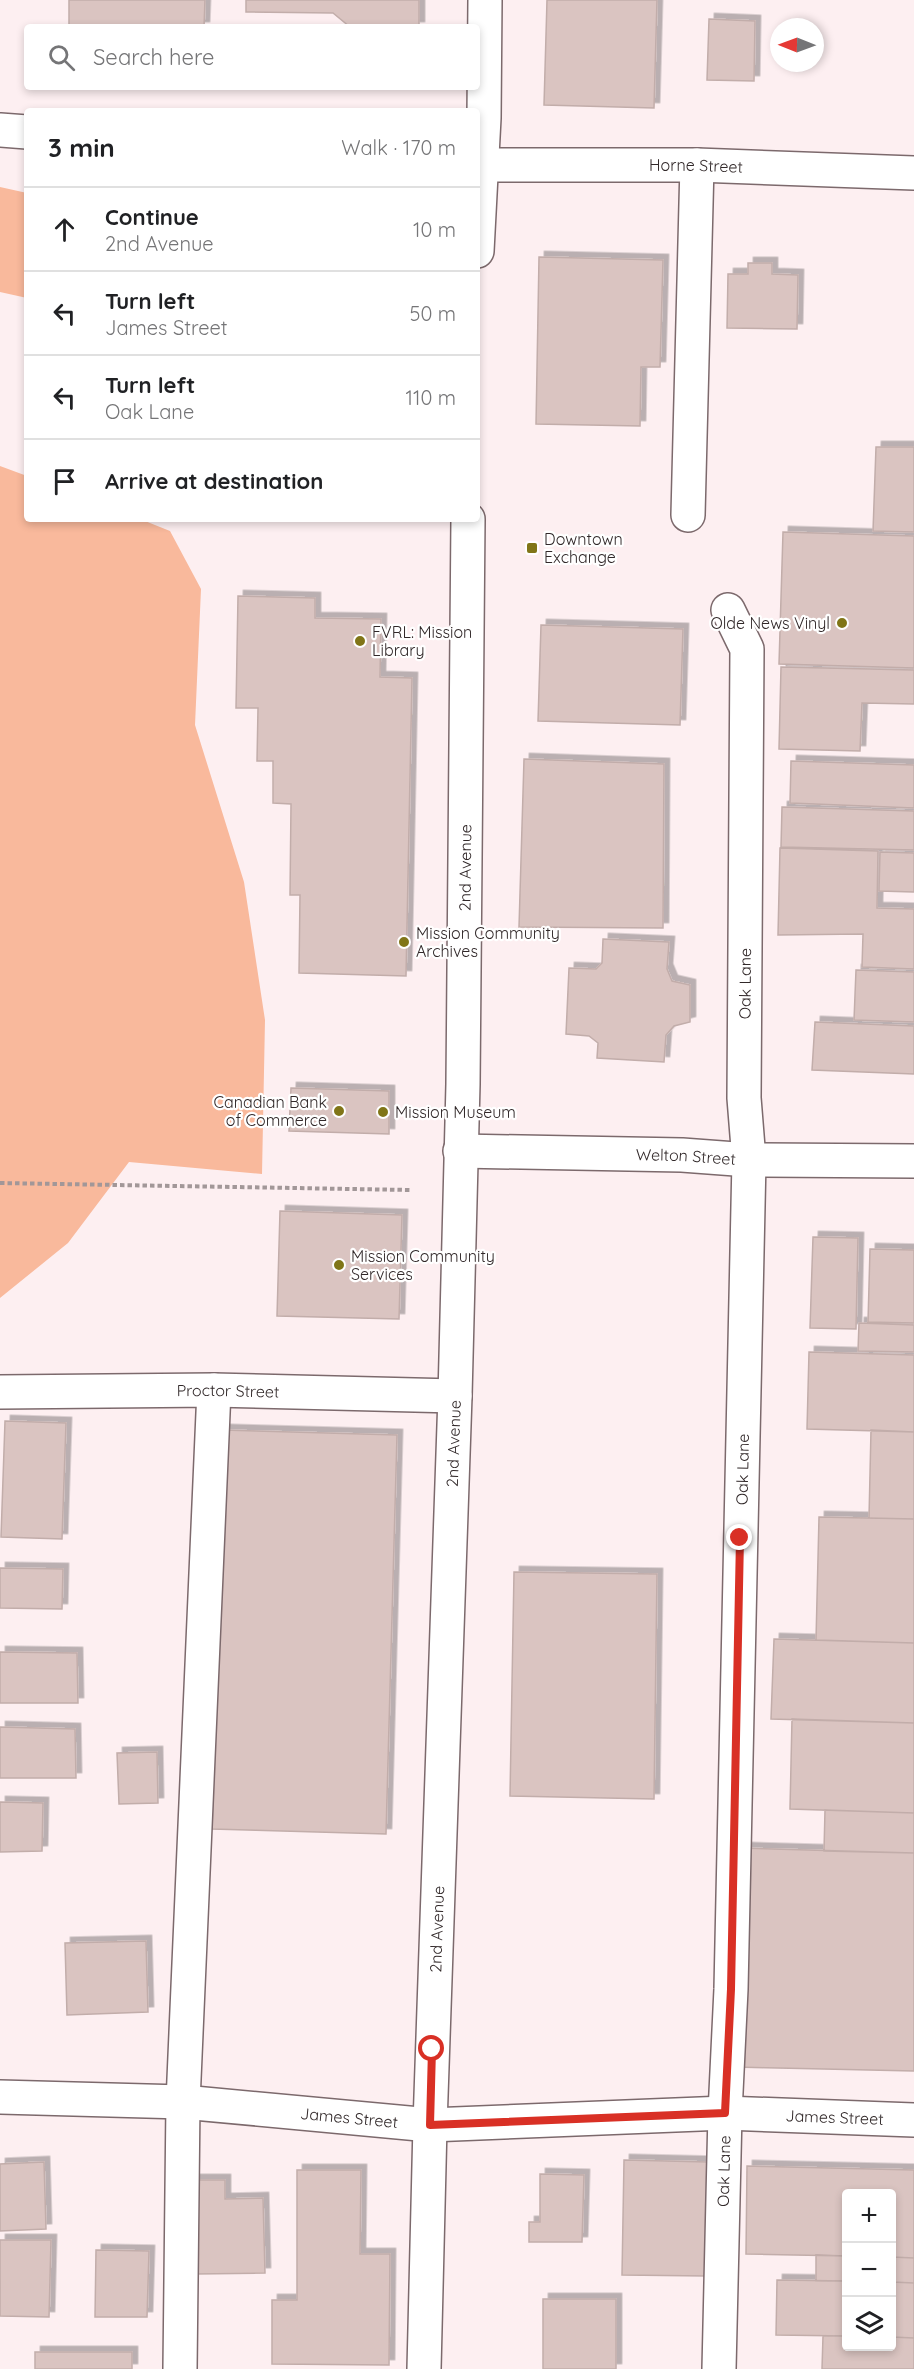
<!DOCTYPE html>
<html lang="en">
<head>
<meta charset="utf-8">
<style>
	:root { --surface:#fff; --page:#f2f2f2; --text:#202124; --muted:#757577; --line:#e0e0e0 }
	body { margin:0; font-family:Quicksand,sans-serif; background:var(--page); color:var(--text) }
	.controls { position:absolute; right:18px; bottom:18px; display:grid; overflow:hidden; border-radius:6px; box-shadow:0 3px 9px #0003 }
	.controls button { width:54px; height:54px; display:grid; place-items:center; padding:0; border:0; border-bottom:2px solid var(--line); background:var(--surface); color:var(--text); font:30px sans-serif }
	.compass { position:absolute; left:770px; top:18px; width:54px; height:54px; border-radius:50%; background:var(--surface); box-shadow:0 3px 9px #0003; rotate:271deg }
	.stop { position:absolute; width:18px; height:18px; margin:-14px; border:4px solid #d93025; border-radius:50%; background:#fff }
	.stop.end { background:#d93025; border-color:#fff; box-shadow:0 2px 6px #0008 }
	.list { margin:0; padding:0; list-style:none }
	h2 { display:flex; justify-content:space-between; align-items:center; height:78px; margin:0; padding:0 24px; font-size:26px }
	h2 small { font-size:20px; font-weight:400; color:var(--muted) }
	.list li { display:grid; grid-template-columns:39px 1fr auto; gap:18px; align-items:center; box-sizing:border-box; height:84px; padding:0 24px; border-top:2px solid var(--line) }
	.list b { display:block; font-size:22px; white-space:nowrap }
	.list p { margin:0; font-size:20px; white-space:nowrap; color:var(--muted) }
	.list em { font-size:20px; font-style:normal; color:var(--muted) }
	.icon { flex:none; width:33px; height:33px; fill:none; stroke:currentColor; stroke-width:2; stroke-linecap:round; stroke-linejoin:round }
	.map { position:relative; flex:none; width:914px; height:2369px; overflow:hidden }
	.search { position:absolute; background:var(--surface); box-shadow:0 3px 9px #0003; left:24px; top:24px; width:456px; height:66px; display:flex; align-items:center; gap:15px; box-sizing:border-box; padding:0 21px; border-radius:6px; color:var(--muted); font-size:22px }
	.panel { position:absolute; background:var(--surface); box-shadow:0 3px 9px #0003; left:24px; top:108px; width:456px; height:414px; border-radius:6px }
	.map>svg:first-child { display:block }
</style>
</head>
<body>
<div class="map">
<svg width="914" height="2369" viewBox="0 0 914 2369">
	<defs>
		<filter id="shadow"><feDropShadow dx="5.5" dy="-5.5" stdDeviation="0" flood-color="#0004"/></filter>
	</defs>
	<rect width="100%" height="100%" fill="#fdeff1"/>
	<path fill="#f9b99c" d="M0,187L27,193V298L0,292Z
		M0,466L27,476V519H140L170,531L201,589L195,725L244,882L265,1020L262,1174L129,1162L68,1243L0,1298Z"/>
	<path fill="#dac4c1" stroke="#c2adaa" stroke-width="1.5" filter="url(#shadow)" d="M69,0H205L204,27H69Z
		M246,0H419V27H350L333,13L246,12Z
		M547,0H657L654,108L544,105Z
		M709,19L755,21L754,81L707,80Z
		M539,257L663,260L660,367H641L640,426L536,424Z
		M748,263H772V274L798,275L797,329L727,328L728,274H748Z
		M876,447H914V532L873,531Z
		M783,532L914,536V668L779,664Z
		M238,596L315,598V618L381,619L380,677L412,678L406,976L299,973L300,895H290L291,804L273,803V761H257L258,708H236Z
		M541,625L683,629L680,725L538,721Z
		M781,667L914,670V704L862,703L860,751L779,749Z
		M524,759L664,764L663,928L519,927Z
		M791,761L914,765V808L790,803Z
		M782,807L914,811V850L781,847Z
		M780,848L878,851L877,908L914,909V969L862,967L863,934L778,935Z
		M880,852L914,853V892L879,891Z
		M603,939L669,942L667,969L672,981L690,985V1022L674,1026L666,1035L664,1062L597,1058L598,1043L589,1036L566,1034L569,968L596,969L602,963Z
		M856,970L914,972V1022L854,1020Z
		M815,1022L914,1026V1074L812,1070Z
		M291,1088L389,1091V1134L289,1131Z
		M280,1211L402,1215L399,1319L277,1316Z
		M813,1237L858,1238L856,1329L810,1328Z
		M870,1249L914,1250V1323L868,1322Z
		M859,1323L914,1325V1352L858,1351Z
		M809,1352L914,1355V1432L807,1429Z
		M5,1421L66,1423L62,1539L1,1537Z
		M223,1430L397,1435L386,1834L212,1829Z
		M871,1430L914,1432V1519L869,1518Z
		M819,1517L914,1519V1643L816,1640Z
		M0,1568L63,1569L62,1609L0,1608Z
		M514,1572L657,1574L654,1799L510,1796Z
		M774,1639L914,1643V1723L771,1719Z
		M0,1652L77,1653L78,1703H0Z
		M792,1719L914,1723V1813L790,1809Z
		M0,1727L75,1729L76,1778H0Z
		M157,1752L158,1803L119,1804L117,1753Z
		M0,1802L43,1803L42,1851L0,1852Z
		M825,1810L914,1813V1853L824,1851Z
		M742,1848L914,1853V2071L735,2067Z
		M146,1941L148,2012L67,2015L65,1943Z
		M624,2160L708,2162L705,2276L622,2275Z
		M44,2162L46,2229L0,2231V2164Z
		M747,2166L914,2170V2258L892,2257V2194H846V2256L746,2254Z
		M297,2170H361L360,2254H390L389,2365L272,2364V2300H297Z
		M540,2174L584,2175L582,2242H529V2222H540Z
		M194,2180H225V2199L263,2198L265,2273L196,2274Z
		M0,2240H51L49,2317L0,2316Z
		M96,2250L149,2251L147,2317H95Z
		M816,2255L846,2256V2281H816Z
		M892,2257L914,2258V2283L892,2282Z
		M777,2280L846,2281V2336L776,2335Z
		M892,2282L914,2283V2338L892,2337Z
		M543,2299H616V2369H543Z
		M823,2336H846V2346H892V2337L914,2338V2369H822Z
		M35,2352H132V2369H35Z"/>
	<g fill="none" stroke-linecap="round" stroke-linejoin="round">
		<defs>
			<g id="minor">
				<path d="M0,130L27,132"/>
				<path id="s1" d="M477,165H697L914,173"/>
				<path d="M477,251L484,118L485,0"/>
				<path d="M688,515L697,165"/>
				<path id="s2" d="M460,1151L682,1155L749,1160L914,1161"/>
				<path id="s3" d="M0,1392L214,1390L455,1396"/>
				<path id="s4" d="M0,2097L183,2102L430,2125L725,2113L914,2120"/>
				<path d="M180,2369L183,2102L214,1390"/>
				<path id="s5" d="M424,2369L430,2125L455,1396L463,1084L468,519"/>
				<path id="s6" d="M719,2369L725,2113L731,1989L749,1160L744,1098L747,649L728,610"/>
			</g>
		</defs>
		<use href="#minor" stroke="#7c696c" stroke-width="36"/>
		<path stroke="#a29798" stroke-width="4" stroke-dasharray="4.5 3" stroke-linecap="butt" d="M0,1183L410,1190"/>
		<use href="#minor" stroke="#fff" stroke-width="33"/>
	</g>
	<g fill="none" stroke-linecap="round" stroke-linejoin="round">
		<path stroke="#d93025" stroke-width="8" d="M432,2049L430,2125L725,2113L731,1989L740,1538"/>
	</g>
	<g fill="#807517" stroke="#fff" stroke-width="2">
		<rect x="526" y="542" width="12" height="12" rx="3"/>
		<circle cx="842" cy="623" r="6"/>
		<circle cx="360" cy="641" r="6"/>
		<circle cx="404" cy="942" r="6"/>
		<circle cx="339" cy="1111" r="6"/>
		<circle cx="383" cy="1112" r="6"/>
		<circle cx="339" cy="1265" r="6"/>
	</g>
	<g text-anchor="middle" stroke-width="4.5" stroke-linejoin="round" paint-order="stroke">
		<g font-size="16" fill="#312829" stroke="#fff">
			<text dy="6" stroke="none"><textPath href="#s1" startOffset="219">Horne Street</textPath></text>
			<text dy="6" stroke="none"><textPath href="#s5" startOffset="1502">2nd Avenue</textPath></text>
			<text dy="6" stroke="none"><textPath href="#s6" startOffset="1386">Oak Lane</textPath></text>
			<text dy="6" stroke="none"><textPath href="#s2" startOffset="226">Welton Street</textPath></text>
			<text dy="6" stroke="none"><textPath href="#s3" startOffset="228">Proctor Street</textPath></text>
			<text dy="6" stroke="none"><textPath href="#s5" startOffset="926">2nd Avenue</textPath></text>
			<text dy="6" stroke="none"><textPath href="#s6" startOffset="900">Oak Lane</textPath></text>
			<text dy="6" stroke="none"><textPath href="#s5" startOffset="440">2nd Avenue</textPath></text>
			<text dy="6" stroke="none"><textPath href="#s4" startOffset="350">James Street</textPath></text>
			<text dy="6" stroke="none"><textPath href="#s4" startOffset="836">James Street</textPath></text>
			<text dy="6" stroke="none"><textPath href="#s6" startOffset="198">Oak Lane</textPath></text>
		</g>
		<g font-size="16" fill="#312829" stroke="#fff" text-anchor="start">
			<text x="544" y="545">Downtown<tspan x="544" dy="18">Exchange</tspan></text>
			<text x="830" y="629" text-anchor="end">Olde News Vinyl</text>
			<text x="372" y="638">FVRL: Mission<tspan x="372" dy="18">Library</tspan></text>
			<text x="416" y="939">Mission Community<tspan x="416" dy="18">Archives</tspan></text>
			<text x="327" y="1108" text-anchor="end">Canadian Bank<tspan x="327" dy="18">of Commerce</tspan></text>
			<text x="395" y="1118">Mission Museum</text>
			<text x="351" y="1262">Mission Community<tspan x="351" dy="18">Services</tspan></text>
		</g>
	</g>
</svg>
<div class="controls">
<button>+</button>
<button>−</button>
<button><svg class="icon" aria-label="layers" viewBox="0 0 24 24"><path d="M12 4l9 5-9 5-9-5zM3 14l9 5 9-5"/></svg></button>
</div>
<svg class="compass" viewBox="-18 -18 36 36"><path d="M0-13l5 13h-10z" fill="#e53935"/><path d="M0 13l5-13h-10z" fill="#757577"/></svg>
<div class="stop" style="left:432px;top:2049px"></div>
<div class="stop end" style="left:740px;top:1538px"></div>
<div class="search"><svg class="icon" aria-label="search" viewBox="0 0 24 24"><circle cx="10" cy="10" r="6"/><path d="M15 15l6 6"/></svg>Search here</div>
<section class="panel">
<h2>3 min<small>Walk · 170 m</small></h2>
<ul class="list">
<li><svg class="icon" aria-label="ahead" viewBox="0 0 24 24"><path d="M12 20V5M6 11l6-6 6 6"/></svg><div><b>Continue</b><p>2nd Avenue</p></div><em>10 m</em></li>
<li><svg class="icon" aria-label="left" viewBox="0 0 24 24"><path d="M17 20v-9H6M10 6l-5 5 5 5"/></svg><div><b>Turn left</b><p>James Street</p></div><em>50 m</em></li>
<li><svg class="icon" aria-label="left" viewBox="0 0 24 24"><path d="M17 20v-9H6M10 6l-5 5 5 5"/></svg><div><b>Turn left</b><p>Oak Lane</p></div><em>110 m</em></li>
<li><svg class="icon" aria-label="arrive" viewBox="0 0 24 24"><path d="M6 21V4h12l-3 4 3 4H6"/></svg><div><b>Arrive at destination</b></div></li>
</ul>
</section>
</div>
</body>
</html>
